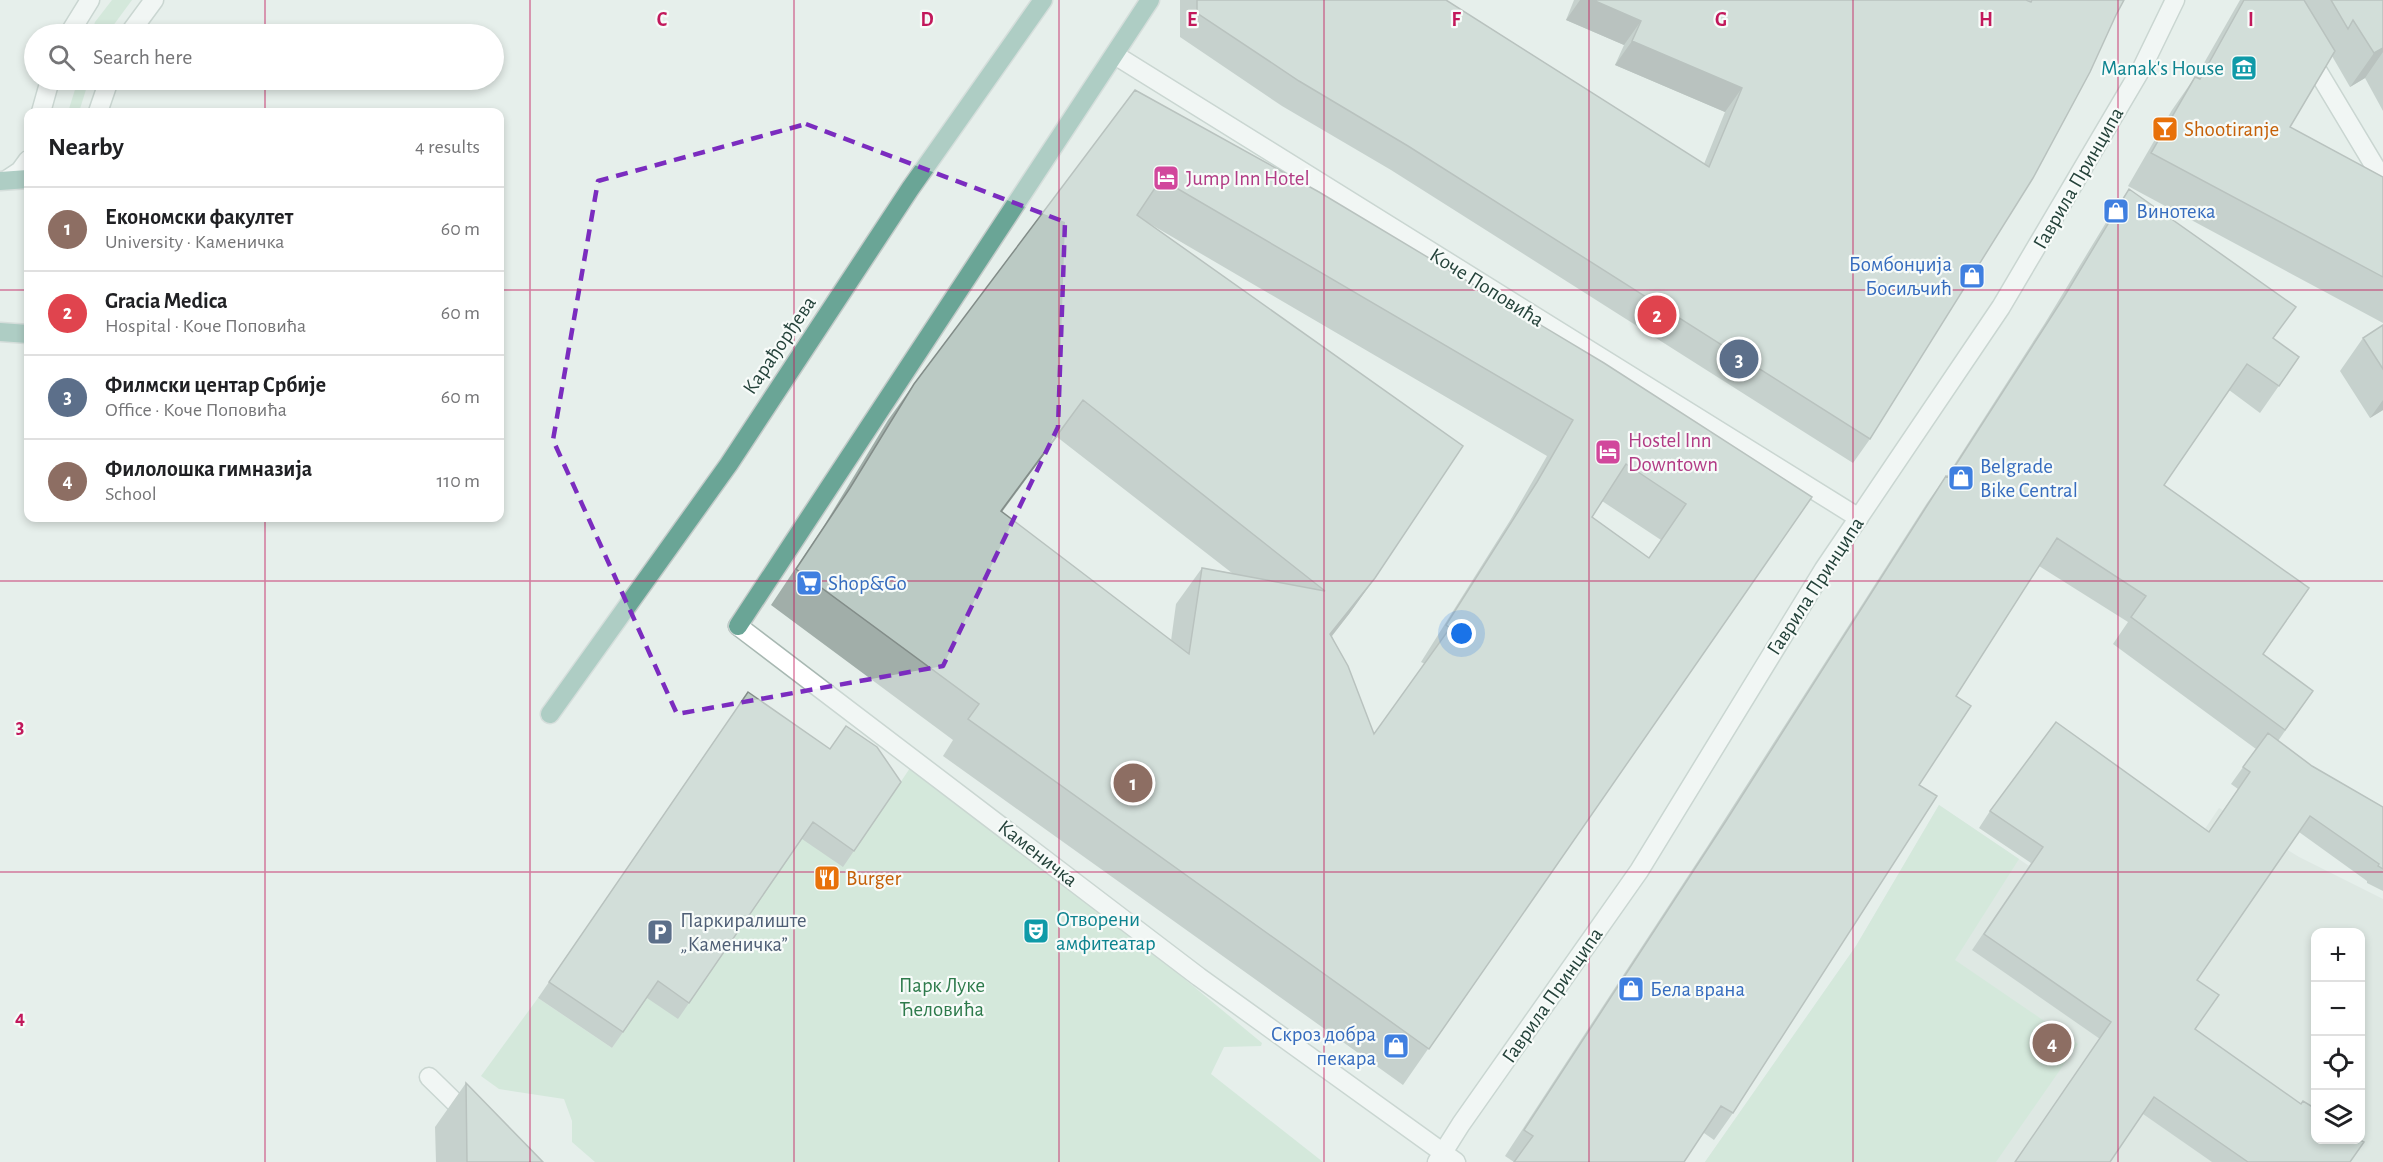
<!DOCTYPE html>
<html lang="en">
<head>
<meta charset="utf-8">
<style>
	:root { --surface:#fff; --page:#f2f2f2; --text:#202124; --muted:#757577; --line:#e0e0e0; --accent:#7f4e3f }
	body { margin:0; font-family:"Alegreya Sans",sans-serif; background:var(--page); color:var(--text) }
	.controls { position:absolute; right:18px; bottom:18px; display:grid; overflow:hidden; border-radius:12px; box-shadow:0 3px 9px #0003 }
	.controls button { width:54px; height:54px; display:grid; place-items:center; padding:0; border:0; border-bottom:2px solid var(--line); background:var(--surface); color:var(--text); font:30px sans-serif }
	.you { position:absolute; left:1462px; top:634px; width:21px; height:21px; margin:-15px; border:4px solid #fff; border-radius:50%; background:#1a73e8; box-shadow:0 0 0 9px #1a73e833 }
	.badge { display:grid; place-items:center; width:39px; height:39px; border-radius:50%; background:var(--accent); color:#fff; font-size:20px; font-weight:700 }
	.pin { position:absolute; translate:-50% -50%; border:3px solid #fff; box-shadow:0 2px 6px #0006 }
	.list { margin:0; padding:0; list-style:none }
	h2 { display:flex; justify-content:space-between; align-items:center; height:78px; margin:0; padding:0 24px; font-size:26px }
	h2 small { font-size:20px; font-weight:400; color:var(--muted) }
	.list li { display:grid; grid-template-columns:39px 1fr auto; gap:18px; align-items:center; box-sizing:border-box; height:84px; padding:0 24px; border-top:2px solid var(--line) }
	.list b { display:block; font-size:22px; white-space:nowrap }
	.list p { margin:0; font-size:20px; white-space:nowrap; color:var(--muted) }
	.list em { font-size:20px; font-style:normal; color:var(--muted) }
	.icon { flex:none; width:33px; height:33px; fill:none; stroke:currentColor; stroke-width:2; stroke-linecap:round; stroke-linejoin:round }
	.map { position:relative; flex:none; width:2383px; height:1162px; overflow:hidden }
	.search { position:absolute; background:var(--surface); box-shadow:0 3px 9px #0003; left:24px; top:24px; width:480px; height:66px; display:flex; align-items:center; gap:15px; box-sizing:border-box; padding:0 21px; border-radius:33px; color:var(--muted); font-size:22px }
	.panel { position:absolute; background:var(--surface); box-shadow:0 3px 9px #0003; left:24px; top:108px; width:480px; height:414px; border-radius:12px }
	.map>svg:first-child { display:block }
</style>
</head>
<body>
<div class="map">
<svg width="2383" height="1162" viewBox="0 0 2383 1162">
	<rect width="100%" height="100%" fill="#e6efeb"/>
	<path fill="#d4dfda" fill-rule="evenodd" d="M1939,805L2133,936L2219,808L2299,857L2383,899V1162H1705L1856,946ZM2316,932H2360V1140H2316Z"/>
	<path fill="#bfe0c8" d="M112,0H132L107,34H91L95,22Z
		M78,80H89L79,112H68Z
		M912,765L1164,962L1262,1043L1261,1046L1224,1047L1211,1074L1323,1162H595L572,1142V1121L564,1099L499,1089L481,1076L538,998L612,1048L646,997L802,838L890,798Z
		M1939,805L2019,859L1955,960L2078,1044L1996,1162H1705L1856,946Z"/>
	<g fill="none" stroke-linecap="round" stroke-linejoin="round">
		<defs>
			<path id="minor" d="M69,34L90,0
				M129,34L154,0
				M1115,55L1859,518
				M2308,55L2383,180
				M41,112L50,80
				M98,112L109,80
				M8,179L20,171L28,160
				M738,626L1199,977L1456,1162
				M429,1077L470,1117
				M1437,1162L1461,1124L1639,871L1824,569L2001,307L2143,66L2175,0"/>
			<path id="major" d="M0,181L28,179
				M0,332L28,334
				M738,626L1150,0
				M550,714L729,464L910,189L1043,0"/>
		</defs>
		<use href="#minor" stroke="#a8b8b2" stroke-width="21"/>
		<use href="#major" stroke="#c2cac8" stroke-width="21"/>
		<use href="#minor" stroke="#fff" stroke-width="18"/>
		<use href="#major" stroke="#6aa596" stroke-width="18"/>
	</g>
	<path fill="#a1aea9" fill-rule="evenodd" d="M1180,0H1446L1704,164L1725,112L1615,65L1624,45L1566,20L1574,0H2026L2028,1L2029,0H2124L1870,439L1853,463L1391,170L1282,106L1180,37Z
		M2240,0H2383V111L2365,78L2350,87L2332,56L2290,127L2383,177V323L2128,186L2172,110L2195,77H2196Z
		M1135,90L1812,497L1403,1085L943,756L953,740L771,605L825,524L888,420L914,384ZM1140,218L1547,456L1511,519L1421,662L1425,664L1374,734L1332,636L1349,614L1375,578ZM1057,437L1232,573L1202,568L1176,604L1171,641L1002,512ZM1602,501L1661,540L1649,558L1592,517Z
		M2129,189L2274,339L2299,357L2260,413L2229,390L2164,485L2263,654L2313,691L2278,741L2312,766L2383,807V891L2367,883V881L2299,832L2197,980L2195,1029L2350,1162H2212L2143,1114L2100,1039L1972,950L2031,863L1979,828L1990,811L2209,832L2238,789L2231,784L2256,749L2113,644L2128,622L2039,566L1956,696L1919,785L1733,1113L1714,1140L1704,1133L1514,1162L1505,1156L1707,847L1927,503L1946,476H1947L2045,323L2110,216Z
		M2383,325V410L2370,418L2340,371L2363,338Z
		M748,692L830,749L901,782L843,867L802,839L678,1019L647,998L612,1048L538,998Z
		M466,1083L543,1162H436L435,1127Z"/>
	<path fill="#838d89" d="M1580,0H1593L1641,21L1624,45L1566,20Z
		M1632,41L1742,88L1725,112L1615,65Z
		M2383,48V52L2365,78L2350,87L2374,53Z
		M1083,400L1057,437L975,547L1001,511Z
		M2383,400V410L2370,418Z
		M1375,578L1349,614L1305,670L1330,634Z"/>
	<path fill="#bbcac4" stroke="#838d89" stroke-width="1.5" fill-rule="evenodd" d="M1197,0H1446L1709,167L1742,88L1632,41L1641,21L1593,0H2026L2031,2L2032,0H2124L2116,15L2090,72L2033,178L1870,439L1408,146L1299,81L1197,13Z
		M2244,0H2304L2335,51L2290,127L2383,177V277L2151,153L2195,77L2200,79Z
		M2331,0H2383V48L2374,53L2353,20L2348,29Z
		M1135,90L1319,192L1604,363L1812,497L1429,1049L968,719L979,704L796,569L850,488L914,384ZM1161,179L1573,420L1537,482L1446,625L1450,628L1374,734L1348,666L1330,634L1375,578L1463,446L1137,215ZM1083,400L1325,591L1202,568L1189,654L1001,511ZM1626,464L1686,504L1649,558L1592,517Z
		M2129,189L2296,307L2273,338L2299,357L2279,386L2247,364L2164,485L2309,588L2263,654L2313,691L2285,730L2131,617L2146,596L2057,538L1956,696L1971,706L1919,785L1937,796L1733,1113L1721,1106L1684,1162H1514L1533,1136L1524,1130L1726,821L1946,476L1948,477L2064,297Z
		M2383,325V369L2363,338Z
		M748,692L830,749L846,726L877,747L901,782L854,851L813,822L689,1003L658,981L623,1032L549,982Z
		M2056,722L2209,832L2250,772L2243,767L2268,733L2312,766L2383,807V869L2378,866L2379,864L2310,816L2197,980L2219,995L2195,1029L2301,1104L2303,1101L2316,1109V1140H2360L2364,1142L2350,1162H2248L2154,1097L2110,1162H2015L2111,1022L1984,934L2043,847L1990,811Z
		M466,1083L543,1162H467Z"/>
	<path d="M0 0H2383V1162H0ZM806,124L1065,222L1058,427L943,666L677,714L553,440L598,181Z" fill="#e6efeb" fill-opacity=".55" fill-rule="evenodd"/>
	<path fill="none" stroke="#7b2cbf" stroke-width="4.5" stroke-dasharray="12 8" stroke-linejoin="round" d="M806,124L1065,222L1058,427L943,666L677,714L553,440L598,181Z"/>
	<path fill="none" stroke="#c2185b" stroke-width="1.5" stroke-opacity="0.55" d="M265,0V34M530,0V1162M794,0V1162M1059,0V1162M1324,0V1162M1589,0V1162M1853,0V1162M2118,0V1162M265,80V112M0,290H28M500,290H2383M265,518V1162M0,581H2383M0,872H2383"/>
	<defs>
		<symbol id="museum-square" viewBox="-11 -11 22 22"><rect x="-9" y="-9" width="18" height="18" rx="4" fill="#0f9aa8" stroke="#f7fbf9"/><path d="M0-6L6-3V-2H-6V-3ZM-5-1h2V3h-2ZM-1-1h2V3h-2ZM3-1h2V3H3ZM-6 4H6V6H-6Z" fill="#fff"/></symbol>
		<symbol id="bar-square" viewBox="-11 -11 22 22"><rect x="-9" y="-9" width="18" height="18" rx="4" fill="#e8710a" stroke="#f7fbf9"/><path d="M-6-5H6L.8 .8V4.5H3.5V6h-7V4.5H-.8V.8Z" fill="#fff"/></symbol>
		<symbol id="hotel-square" viewBox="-11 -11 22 22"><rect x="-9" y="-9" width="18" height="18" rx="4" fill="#d1479c" stroke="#f7fbf9"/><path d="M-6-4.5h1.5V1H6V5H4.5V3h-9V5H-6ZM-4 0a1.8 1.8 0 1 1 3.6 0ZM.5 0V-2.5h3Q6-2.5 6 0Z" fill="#fff"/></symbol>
		<symbol id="shop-square" viewBox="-11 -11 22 22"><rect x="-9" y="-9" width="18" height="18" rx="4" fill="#3f7fe0" stroke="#f7fbf9"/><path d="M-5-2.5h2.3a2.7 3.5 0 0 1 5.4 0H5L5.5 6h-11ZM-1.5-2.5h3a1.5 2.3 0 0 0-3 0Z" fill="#fff"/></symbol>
		<symbol id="supermarket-square" viewBox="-11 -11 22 22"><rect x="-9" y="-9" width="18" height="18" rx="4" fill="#3f7fe0" stroke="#f7fbf9"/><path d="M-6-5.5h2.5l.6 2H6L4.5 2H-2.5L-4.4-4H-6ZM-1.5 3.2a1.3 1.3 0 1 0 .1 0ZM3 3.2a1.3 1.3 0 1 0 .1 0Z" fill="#fff"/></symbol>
		<symbol id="restaurant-square" viewBox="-11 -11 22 22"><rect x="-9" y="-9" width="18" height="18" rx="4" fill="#e8710a" stroke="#f7fbf9"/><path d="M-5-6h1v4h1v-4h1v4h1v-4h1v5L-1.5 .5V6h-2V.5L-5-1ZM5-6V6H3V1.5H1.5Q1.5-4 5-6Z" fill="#fff"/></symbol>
		<symbol id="theatre-square" viewBox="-11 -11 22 22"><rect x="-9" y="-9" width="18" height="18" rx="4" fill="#0f9aa8" stroke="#f7fbf9"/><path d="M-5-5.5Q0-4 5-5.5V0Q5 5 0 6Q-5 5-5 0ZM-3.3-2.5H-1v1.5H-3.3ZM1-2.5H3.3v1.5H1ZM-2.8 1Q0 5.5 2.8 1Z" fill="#fff"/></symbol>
		<symbol id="parking-square" viewBox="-11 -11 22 22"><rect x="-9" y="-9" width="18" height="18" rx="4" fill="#5c6f8a" stroke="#f7fbf9"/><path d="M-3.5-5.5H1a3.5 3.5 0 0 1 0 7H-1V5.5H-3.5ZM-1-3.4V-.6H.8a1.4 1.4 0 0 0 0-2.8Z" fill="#fff"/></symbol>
	</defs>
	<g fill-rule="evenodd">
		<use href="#museum-square" x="2229" y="53" width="30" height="30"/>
		<use href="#bar-square" x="2150" y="114" width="30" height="30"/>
		<use href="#hotel-square" x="1151" y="163" width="30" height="30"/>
		<use href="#shop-square" x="2101" y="196" width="30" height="30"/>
		<use href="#shop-square" x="1957" y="261" width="30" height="30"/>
		<use href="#hotel-square" x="1593" y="437" width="30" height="30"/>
		<use href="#shop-square" x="1946" y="463" width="30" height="30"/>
		<use href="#supermarket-square" x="794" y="568" width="30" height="30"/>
		<use href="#restaurant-square" x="812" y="863" width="30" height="30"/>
		<use href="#theatre-square" x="1021" y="916" width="30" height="30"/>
		<use href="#parking-square" x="645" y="917" width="30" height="30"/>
		<use href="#shop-square" x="1616" y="974" width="30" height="30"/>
		<use href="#shop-square" x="1381" y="1031" width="30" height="30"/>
	</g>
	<g text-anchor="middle" stroke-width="4.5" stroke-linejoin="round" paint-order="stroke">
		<g font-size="21" fill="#0d838f" stroke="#f7fbf9" text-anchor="end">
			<text x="2224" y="75">Manak's House</text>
			<text x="1056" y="926" text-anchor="start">Отворени<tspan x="1056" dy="24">амфитеатар</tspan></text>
		</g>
		<g font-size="21" fill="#c56008" stroke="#f7fbf9" text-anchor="start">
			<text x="2184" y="136">Shootiranje</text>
			<text x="846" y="885">Burger</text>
		</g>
		<g font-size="21" fill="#b23c85" stroke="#f7fbf9" text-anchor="start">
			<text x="1186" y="185">Jump Inn Hotel</text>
			<text x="1628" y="447">Hostel Inn<tspan x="1628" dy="24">Downtown</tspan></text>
		</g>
		<g font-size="21" fill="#24423a" stroke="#f7fbf9">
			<text transform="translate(2078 178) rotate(-60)" y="7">Гаврила Принципа</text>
			<text transform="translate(1487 287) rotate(32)" y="7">Коче Поповића</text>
			<text transform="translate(779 345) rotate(-56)" y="7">Карађорђева</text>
			<text transform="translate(1815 586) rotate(-57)" y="7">Гаврила Принципа</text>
			<text transform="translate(1038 853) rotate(38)" y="7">Каменичка</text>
			<text transform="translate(1552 995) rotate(-55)" y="7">Гаврила Принципа</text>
		</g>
		<g font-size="21" fill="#366cbe" stroke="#f7fbf9" text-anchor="start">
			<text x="2136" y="218">Винотека</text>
			<text x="1952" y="271" text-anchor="end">Бомбонџија<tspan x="1952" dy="24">Босиљчић</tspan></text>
			<text x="1980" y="473">Belgrade<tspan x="1980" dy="24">Bike Central</tspan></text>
			<text x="828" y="590">Shop&amp;Go</text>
			<text x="1650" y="996">Бела врана</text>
			<text x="1376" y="1041" text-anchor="end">Скроз добра<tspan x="1376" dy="24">пекара</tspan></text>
		</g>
		<g font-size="21" fill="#4e5e75" stroke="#f7fbf9" text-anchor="start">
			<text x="680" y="927">Паркиралиште<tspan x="680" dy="24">„Каменичка”</tspan></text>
		</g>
		<g font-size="21" fill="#2d7a4b" stroke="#f7fbf9">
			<text x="942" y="992">Парк Луке<tspan x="942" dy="24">Ћеловића</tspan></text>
		</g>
	</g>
	<g font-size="20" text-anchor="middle" font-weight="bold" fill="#c2185b" stroke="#f7fbf9" stroke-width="4.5" stroke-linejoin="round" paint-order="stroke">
		<text x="662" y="26">C</text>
		<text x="927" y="26">D</text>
		<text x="1192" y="26">E</text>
		<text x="1456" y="26">F</text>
		<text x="1721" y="26">G</text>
		<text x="1986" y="26">H</text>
		<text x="2251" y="26">I</text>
		<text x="20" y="733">3</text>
		<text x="20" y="1024">4</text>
	</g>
</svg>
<div class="controls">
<button>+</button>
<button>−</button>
<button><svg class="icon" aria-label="locate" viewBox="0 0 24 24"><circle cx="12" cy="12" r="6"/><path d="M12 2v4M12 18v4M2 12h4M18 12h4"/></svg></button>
<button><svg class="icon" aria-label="layers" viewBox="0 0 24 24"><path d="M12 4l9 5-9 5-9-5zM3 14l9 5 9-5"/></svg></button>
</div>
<div class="you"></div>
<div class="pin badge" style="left:1133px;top:783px;background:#8d6e63">1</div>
<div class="pin badge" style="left:1657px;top:315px;background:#e0444e">2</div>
<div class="pin badge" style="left:1739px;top:359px;background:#5c6f8a">3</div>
<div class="pin badge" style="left:2052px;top:1043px;background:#8d6e63">4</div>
<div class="search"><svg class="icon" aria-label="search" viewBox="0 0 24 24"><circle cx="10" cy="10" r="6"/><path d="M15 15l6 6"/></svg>Search here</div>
<section class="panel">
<h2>Nearby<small>4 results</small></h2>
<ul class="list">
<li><span class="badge" style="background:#8d6e63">1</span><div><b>Економски факултет</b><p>University · Каменичка</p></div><em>60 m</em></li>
<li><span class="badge" style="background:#e0444e">2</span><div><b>Gracia Medica</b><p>Hospital · Коче Поповића</p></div><em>60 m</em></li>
<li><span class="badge" style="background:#5c6f8a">3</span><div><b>Филмски центар Србије</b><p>Office · Коче Поповића</p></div><em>60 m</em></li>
<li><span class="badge" style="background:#8d6e63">4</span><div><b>Филолошка гимназија</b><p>School</p></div><em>110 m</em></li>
</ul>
</section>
</div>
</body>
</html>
